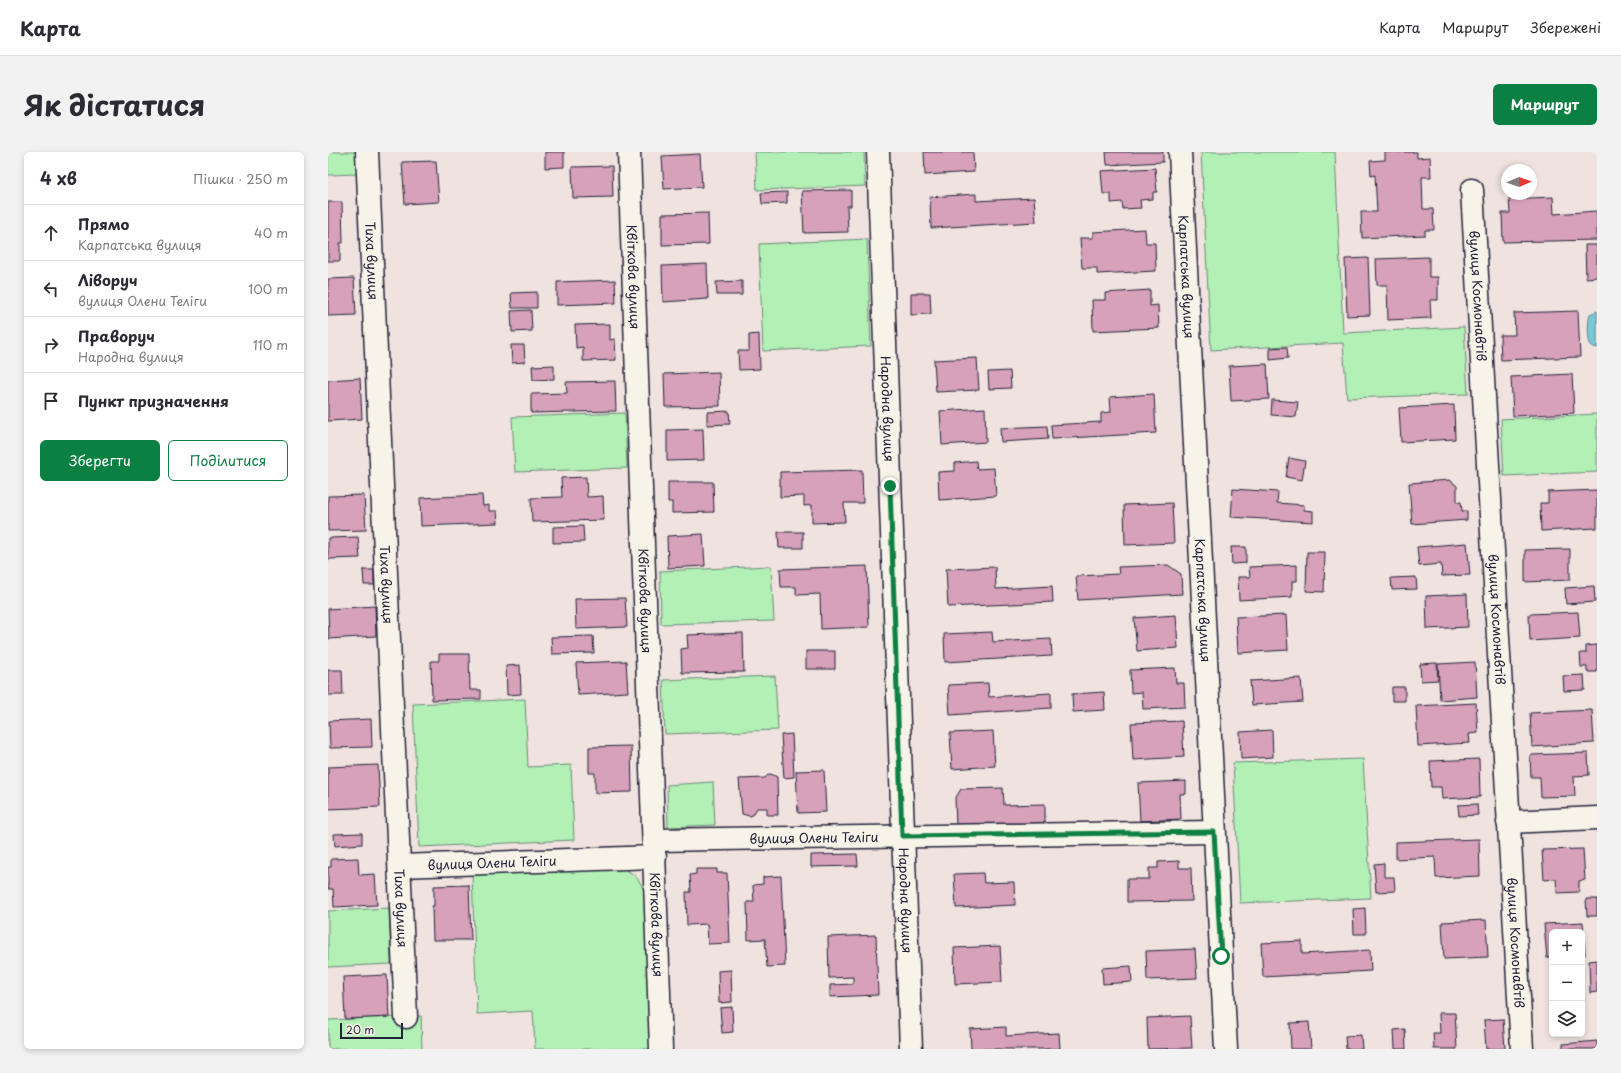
<!DOCTYPE html>
<html lang="uk">
<head>
<meta charset="utf-8">
<style>
	:root { --surface:#fff; --page:#f2f2f3; --text:#2b2b33; --muted:#7c7c81; --line:#e1e1e2; --accent:#0b8043 }
	body { margin:0; font-family:"Playpen Sans",sans-serif; background:var(--page); color:var(--text) }
	.controls { position:absolute; right:12px; bottom:12px; display:grid; overflow:hidden; border-radius:6px; box-shadow:0 2px 6px #0003 }
	.controls button { width:36px; height:36px; display:grid; place-items:center; padding:0; border:0; border-bottom:1px solid var(--line); background:var(--surface); color:var(--text); font:20px sans-serif }
	.compass { position:absolute; left:1173px; top:12px; width:36px; height:36px; border-radius:50%; background:var(--surface); box-shadow:0 2px 6px #0003; rotate:88deg }
	.scale { position:absolute; left:12px; bottom:10px; width:63px; box-sizing:border-box; padding-left:4px; border:2px solid #22223b; border-top:0; font-size:11px; line-height:14px; white-space:nowrap; color:#22223b; -webkit-text-stroke:3px #f7f3e8; paint-order:stroke }
	.stop { position:absolute; width:12px; height:12px; margin:-9px; border:3px solid #0b8043; border-radius:50%; background:#fff }
	.stop.end { background:#0b8043; border-color:#fff; box-shadow:0 1px 4px #0008 }
	.list { margin:0; padding:0; list-style:none }
	h2 { display:flex; justify-content:space-between; align-items:center; height:52px; margin:0; padding:0 16px; font-size:17px }
	h2 small { font-size:13px; font-weight:400; color:var(--muted) }
	.list li { display:grid; grid-template-columns:26px 1fr auto; gap:12px; align-items:center; box-sizing:border-box; height:56px; padding:0 16px; border-top:1px solid var(--line) }
	.list b { display:block; font-size:15px; white-space:nowrap }
	.list p { margin:0; font-size:13px; white-space:nowrap; color:var(--muted) }
	.list em { font-size:13px; font-style:normal; color:var(--muted) }
	.actions { display:flex; gap:8px; padding:12px 16px }
	.actions a { flex:1; padding:9px 0; border:1px solid var(--accent); border-radius:6px; text-align:center; font-size:14px; color:var(--accent) }
	.actions .main { background:var(--accent); color:#fff }
	.icon { flex:none; width:22px; height:22px; fill:none; stroke:currentColor; stroke-width:2; stroke-linecap:round; stroke-linejoin:round }
	.map { position:relative; flex:none; width:1269px; height:897px; overflow:hidden; border-radius:6px }
	header { display:flex; align-items:center; gap:24px; box-sizing:border-box; height:56px; padding:0 20px; background:var(--surface); border-bottom:1px solid var(--line) }
	header strong { font-size:19px }
	nav { display:flex; gap:22px; margin-inline-start:auto; font-size:14px }
	.intro { display:flex; align-items:center; justify-content:space-between; box-sizing:border-box; height:96px; padding:0 24px }
	h1 { margin:0; font-size:28px }
	.button { padding:10px 18px; border-radius:6px; background:var(--accent); color:#fff; font-size:14px; font-weight:700 }
	main { display:flex; gap:24px; padding:0 24px }
	aside { flex:1; background:var(--surface); border-radius:6px; box-shadow:0 2px 6px #0003 }
	.map>svg:first-child { display:block }
</style>
</head>
<body>
<header>
<strong>Карта</strong>
<nav><a>Карта</a><a>Маршрут</a><a>Збережені</a></nav>
</header>
<div class="intro"><h1>Як дістатися</h1><a class="button">Маршрут</a></div>
<main>
<aside>
<h2>4 хв<small>Пішки · 250 m</small></h2>
<ul class="list">
<li><svg class="icon" aria-label="ahead" viewBox="0 0 24 24"><path d="M12 20V5M6 11l6-6 6 6"/></svg><div><b>Прямо</b><p>Карпатська вулиця</p></div><em>40 m</em></li>
<li><svg class="icon" aria-label="left" viewBox="0 0 24 24"><path d="M17 20v-9H6M10 6l-5 5 5 5"/></svg><div><b>Ліворуч</b><p>вулиця Олени Теліги</p></div><em>100 m</em></li>
<li><svg class="icon" aria-label="right" viewBox="0 0 24 24"><path d="M7 20v-9h11M14 6l5 5-5 5"/></svg><div><b>Праворуч</b><p>Народна вулиця</p></div><em>110 m</em></li>
<li><svg class="icon" aria-label="arrive" viewBox="0 0 24 24"><path d="M6 21V4h12l-3 4 3 4H6"/></svg><div><b>Пункт призначення</b></div></li>
</ul>
<div class="actions"><a class="main">Зберегти</a><a>Поділитися</a></div>
</aside>
<div class="map">
<svg width="1269" height="897" viewBox="0 0 1269 897">
	<rect width="100%" height="100%" fill="#f0e3df"/>
	<filter id="ink" filterUnits="userSpaceOnUse"><feTurbulence type="fractalNoise" baseFrequency=".025" numOctaves="2"/><feDisplacementMap in="SourceGraphic" scale="8" xChannelSelector="R" yChannelSelector="G"/><feConvolveMatrix kernelMatrix="1 2 1 2 8 2 1 2 1" color-interpolation-filters="sRGB"/></filter>
	<g filter="url(#ink)">
		<path fill="#b2f0b6" stroke="#6a8978" d="M0,0H29L30,22L0,23Z
			M427,0H536L537,34L429,38Z
			M873,0H1007L1015,181L1136,175L1140,242L1019,246L1015,191L883,198Z
			M539,87L543,194L435,199L431,92Z
			M297,261L299,316L187,320L184,265Z
			M1269,262V320L1176,324L1173,267Z
			M443,414L446,469L333,472L332,419Z
			M447,524L450,578L337,582L335,528Z
			M197,547L200,615L243,613L246,688L91,695L85,552Z
			M1035,607L1043,746L912,751L905,611Z
			M385,630L387,673L340,675L339,633Z
			M293,716C306,721 311,726 316,739L322,897H207L205,859L149,862L144,723Z
			M61,756L63,812L0,815V759Z
			M93,864L94,897H0V868Z"/>
		<path fill="#7ac9d7" stroke="#578699" d="M1269,159V196C1266,195 1265,195 1263,193C1259,189 1260,167 1262,162Z"/>
		<path fill="#d6a1b9" stroke="#22223b" d="M217,0H236V15L217,16Z
			M596,0H645L646,20L597,23Z
			M778,0H835V10L779,13Z
			M1057,0H1089V6L1102,5L1103,25H1094L1095,57H1105L1106,78H1097V83L1034,86L1033,60H1049L1047,23L1043,24L1042,9L1057,8Z
			M372,2L374,35L336,37L334,4Z
			M108,9L111,50L77,52L74,10Z
			M284,14L285,45L245,46L244,15Z
			M827,16L829,40H825V47L812,48L813,56L795,57L794,50L783,51V42H775L773,19Z
			M523,38V54H519L520,80L476,81L474,39Z
			M459,40V51L434,52L433,41Z
			M648,42V49L706,46L708,70L603,76L602,45Z
			M1225,45L1226,62L1269,59V88L1175,90L1174,61H1182L1181,47Z
			M0,50H14L15,91H12V109H0Z
			M380,61L381,92L334,93V62Z
			M817,77L818,91H827L828,119L769,122V116H754L752,86H765V80Z
			M1257,93H1269V125L1258,126Z
			M1101,105V125H1110V148H1102L1103,166L1060,168L1059,133H1049L1048,107Z
			M1040,106L1042,163L1019,164L1017,107Z
			M379,112L380,147L335,150L334,114Z
			M26,126L28,163L0,164V127Z
			M287,128L288,151L229,153V130Z
			M414,129V143H389L388,130Z
			M822,138V154L830,153L831,176L765,179L764,148H777V141Z
			M209,140V156H184L183,141Z
			M583,141H602L603,162L583,163Z
			M203,158L204,179L184,180L183,159Z
			M1250,159L1252,205L1173,208L1172,183H1187L1186,161Z
			M282,172V188L287,187L288,208L255,209V195L248,196L247,173Z
			M431,182L432,217L411,218L410,199H421V183Z
			M183,193H196L197,210L184,211Z
			M959,195L960,206L942,208V196Z
			M649,206L651,238L608,240L606,208Z
			M939,212L941,247L903,249L901,214Z
			M226,213V227L205,228L204,214Z
			M682,219L683,236L661,237L660,220Z
			M391,220L392,254L337,255L336,222Z
			M1244,222L1246,261L1185,264L1183,225Z
			M32,226L34,267L0,269V228Z
			M287,229L288,259L203,261V242L239,241L238,230Z
			M826,242L828,281L724,287L723,273L773,270V261L783,260L782,245Z
			M944,248L970,250L968,265L943,263Z
			M1126,253L1127,287L1073,290L1071,256Z
			M657,256L658,290L614,293L612,259Z
			M401,259L402,272L379,273V260Z
			M719,274L720,287L673,290L672,276Z
			M375,277L376,308L339,309V278Z
			M961,306L977,309L974,328L958,325Z
			M648,309L649,317L666,316L668,344L611,348L610,320L627,319V311Z
			M534,318L535,351H516L517,370L484,371V353L476,354V344L452,345V320Z
			M258,325L259,345L275,344L276,368L204,370L203,346L234,345L233,326Z
			M1122,328L1129,334V350H1133L1134,359H1139V368L1084,372L1081,331Z
			M340,330H385L386,360L344,361V350H340Z
			M905,337L950,340L949,351L976,353V358L985,359V370L903,365Z
			M1269,338V376L1213,379L1212,351H1220V340Z
			M36,343L38,378L0,379V344Z
			M154,343L155,354L161,353V359H169L170,371L93,374L92,346Z
			M844,351L846,391L797,393L796,353Z
			M255,374L256,390L225,391V375Z
			M450,380H475V396H451Z
			M375,382L377,414L340,416L339,384Z
			M30,385L32,406L0,407V386Z
			M1139,391L1142,423L1114,424L1113,412L1091,414L1089,395Z
			M903,395H918V411L904,412Z
			M1242,397V428L1197,430V398Z
			M979,400H997L996,440L978,439Z
			M840,413L853,422L854,442L750,448L748,424L791,422L790,415Z
			M969,413V429H964V445L911,448L910,425H922L921,415Z
			M539,414L541,475L493,477L492,442L468,443V435H453L452,417Z
			M667,415L668,437L724,434L725,450L620,455L618,417Z
			M35,418H46V433H36Z
			M1088,425L1089,437L1064,438L1063,426Z
			M1266,434L1267,450L1238,452L1237,436Z
			M1139,442L1140,475L1099,477L1098,444Z
			M297,446L299,475L248,477L247,447Z
			M47,454L48,484L1,487L0,457Z
			M1250,460L1252,486L1202,489L1201,462Z
			M848,463L850,496L809,499L806,466Z
			M958,463L960,498L910,501L908,465Z
			M664,480L665,490L723,487L724,504L617,510L616,482Z
			M415,481L416,520L354,521L353,497L360,496L359,483Z
			M265,484L266,501L224,502L223,485Z
			M1269,493V520H1259V515H1253L1252,501H1258V494Z
			M478,499H507V517H478Z
			M111,502H141L142,538H153V547L104,548L103,509H111Z
			M298,509L300,540L250,543L248,511Z
			M1147,510L1149,545L1112,548L1110,512Z
			M1109,511L1110,528L1093,529L1092,512Z
			M192,513L193,542L179,543L178,514Z
			M847,516L848,531H856L857,555L815,557L814,540L803,541L802,518Z
			M0,518H14L15,543H0Z
			M1256,523L1257,538L1236,539L1235,524Z
			M973,526L975,550L924,553L922,529Z
			M660,531L661,545L723,541V556L622,563L620,533Z
			M1064,535H1077V549H1064Z
			M776,540L777,558L745,560L744,542Z
			M1148,551L1150,581L1141,582L1142,591L1090,594L1088,554Z
			M1264,558L1266,591L1204,595L1202,561Z
			M43,567L44,595L2,596L1,569Z
			M854,569L856,605L805,608L803,571Z
			M944,578L945,605L913,607L912,580Z
			M665,579L667,614L624,617L622,581Z
			M464,582L466,625L456,626L453,583Z
			M303,594L304,640L267,641V621H261V595Z
			M1260,601L1261,623L1246,624L1247,644L1213,645L1212,625H1203L1202,603Z
			M1151,607L1152,645L1114,647L1113,635H1103L1102,609Z
			M50,613L52,655L0,657V615Z
			M496,618L498,660L470,661L468,619Z
			M443,622L449,625L450,663H439V656H429L425,663L421,664L414,662L411,627L437,626L440,623Z
			M858,629V642H852L853,667L812,669L810,631Z
			M675,636L676,653L717,652V672L628,674L627,647L633,637Z
			M1149,652L1150,663L1131,664L1130,653Z
			M34,681V692L7,694L6,682Z
			M1151,687L1152,724L1108,726L1107,705L1068,707V690Z
			M1255,697L1257,728L1251,729V740L1229,741L1228,727L1216,728L1214,698Z
			M529,702L530,714L483,715V703Z
			M30,706L31,723L47,722L49,753L6,755L5,737H0V715H3V707Z
			M851,709V716H863L864,749L799,750V727H821V716H830V710Z
			M1056,711V725H1066L1067,739L1048,740L1046,712Z
			M368,717H389V721H399L402,791L380,792L379,772L359,773L358,740H363L362,723L368,722Z
			M655,721L656,731L686,730L687,753L628,756L626,722Z
			M453,724L457,814L439,815L437,787L420,788L419,750H426L425,733L435,732V725Z
			M141,733L143,788H105L104,754H106V734Z
			M1258,747H1269V764H1259Z
			M1037,756L1038,782H1026L1025,757Z
			M1158,768L1160,805L1116,807L1114,770Z
			M1255,770L1257,803L1254,804V780H1224V805L1219,806L1216,772Z
			M548,783L550,843L502,845V833L525,832V825L501,826L500,785Z
			M974,789V802L1042,798L1043,819L935,825L933,791Z
			M672,794L674,830L627,832L626,796Z
			M867,797L869,826L819,828L818,799Z
			M1269,808V840L1262,841L1261,809Z
			M803,814L804,830L775,832L774,816Z
			M403,818L404,850L391,851L390,819Z
			M59,823L61,865L17,867L15,825Z
			M404,855L405,880L394,881L392,856Z
			M1111,861H1127L1129,897H1106L1105,881H1112Z
			M862,864L864,896L820,897L819,866Z
			M1175,867L1177,897H1158L1156,868Z
			M981,870L983,897H963L962,871Z
			M678,875V884L731,881L732,897H643L642,877Z
			M1077,877L1078,897H1067L1066,878Z
			M1033,883L1034,897H1018L1017,884Z
			M1269,889V897H1235V892Z"/>
		<g fill="none" stroke-linecap="round" stroke-linejoin="round">
			<defs>
				<g id="minor">
					<path id="s1" d="M39,0L78,865"/>
					<path id="s2" d="M301,0L333,897"/>
					<path id="s3" d="M550,0L583,897"/>
					<path id="s4" d="M852,0L898,897"/>
					<path id="s5" d="M1144,38L1194,897"/>
					<path d="M1180,670L1269,666"/>
					<path id="s6" d="M326,688L886,680"/>
					<path id="s7" d="M72,714L327,705"/>
				</g>
			</defs>
			<use href="#minor" stroke="#22223b" stroke-width="25"/>
			<use href="#minor" stroke="#f7f3e8" stroke-width="22"/>
		</g>
	</g>
	<g fill="none" stroke-linecap="round" stroke-linejoin="round" filter="url(#ink)">
		<path stroke="#0b8043" stroke-width="5" d="M562,334L574,684L886,680L893,804"/>
	</g>
	<g text-anchor="middle" stroke-width="3" stroke-linejoin="round" paint-order="stroke">
		<g font-size="13" fill="#22223b" stroke="#f7f3e8">
			<text dy="5" stroke="none"><textPath href="#s1" startOffset="109">Тиха вулиця</textPath></text>
			<text dy="5" stroke="none"><textPath href="#s2" startOffset="125">Квіткова вулиця</textPath></text>
			<text dy="5" stroke="none"><textPath href="#s4" startOffset="125">Карпатська вулиця</textPath></text>
			<text dy="5" stroke="none"><textPath href="#s5" startOffset="106">вулиця Космонавтів</textPath></text>
			<text dy="5" stroke="none"><textPath href="#s3" startOffset="257">Народна вулиця</textPath></text>
			<text dy="5" stroke="none"><textPath href="#s1" startOffset="433">Тиха вулиця</textPath></text>
			<text dy="5" stroke="none"><textPath href="#s2" startOffset="449">Квіткова вулиця</textPath></text>
			<text dy="5" stroke="none"><textPath href="#s4" startOffset="449">Карпатська вулиця</textPath></text>
			<text dy="5" stroke="none"><textPath href="#s5" startOffset="430">вулиця Космонавтів</textPath></text>
			<text dy="5" stroke="none"><textPath href="#s6" startOffset="160">вулиця Олени Теліги</textPath></text>
			<text dy="5" stroke="none"><textPath href="#s7" startOffset="92">вулиця Олени Теліги</textPath></text>
			<text dy="5" stroke="none"><textPath href="#s3" startOffset="749">Народна вулиця</textPath></text>
			<text dy="5" stroke="none"><textPath href="#s1" startOffset="757">Тиха вулиця</textPath></text>
			<text dy="5" stroke="none"><textPath href="#s2" startOffset="773">Квіткова вулиця</textPath></text>
			<text dy="5" stroke="none"><textPath href="#s5" startOffset="754">вулиця Космонавтів</textPath></text>
		</g>
	</g>
</svg>
<div class="controls">
<button>+</button>
<button>−</button>
<button><svg class="icon" aria-label="layers" viewBox="0 0 24 24"><path d="M12 4l9 5-9 5-9-5zM3 14l9 5 9-5"/></svg></button>
</div>
<svg class="compass" viewBox="-18 -18 36 36"><path d="M0-13l5 13h-10z" fill="#e53935"/><path d="M0 13l5-13h-10z" fill="#7c7c81"/></svg>
<div class="scale">20 m</div>
<div class="stop" style="left:893px;top:804px"></div>
<div class="stop end" style="left:562px;top:334px"></div>
</div>
</main>
</body>
</html>
